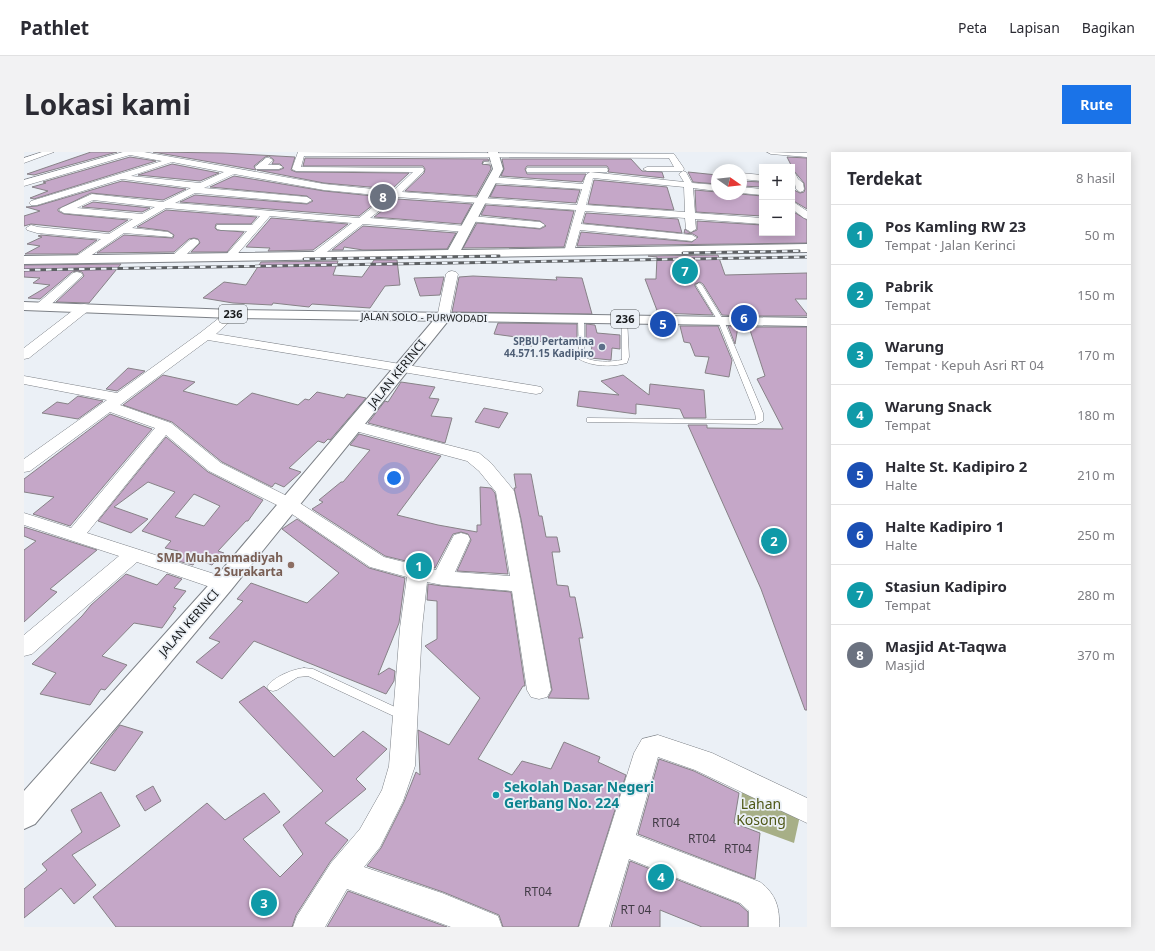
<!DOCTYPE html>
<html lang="id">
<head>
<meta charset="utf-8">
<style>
	:root { --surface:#fff; --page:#f2f2f3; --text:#2b2b33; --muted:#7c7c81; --line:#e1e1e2; --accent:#1a73e8 }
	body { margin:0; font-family:"Noto Sans",sans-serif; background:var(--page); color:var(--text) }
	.controls { position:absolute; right:12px; top:12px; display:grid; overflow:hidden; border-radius:0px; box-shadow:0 2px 10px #0003 }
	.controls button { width:36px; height:36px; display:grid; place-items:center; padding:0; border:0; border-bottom:1px solid var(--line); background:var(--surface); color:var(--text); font:20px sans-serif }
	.compass { position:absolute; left:687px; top:12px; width:36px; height:36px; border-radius:50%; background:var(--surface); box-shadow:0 2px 10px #0003; rotate:104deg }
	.you { position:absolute; left:370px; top:326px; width:14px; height:14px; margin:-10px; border:3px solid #fff; border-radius:50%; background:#1a73e8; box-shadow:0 0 0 6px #1a73e833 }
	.badge { display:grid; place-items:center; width:26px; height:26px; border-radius:50%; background:var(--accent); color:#fff; font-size:13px; font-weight:700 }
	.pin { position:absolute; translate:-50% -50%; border:2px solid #fff; box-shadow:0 1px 4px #0006 }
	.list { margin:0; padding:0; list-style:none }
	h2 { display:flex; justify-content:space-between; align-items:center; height:52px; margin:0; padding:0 16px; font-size:17px }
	h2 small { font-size:13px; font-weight:400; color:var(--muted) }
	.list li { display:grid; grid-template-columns:26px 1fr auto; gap:12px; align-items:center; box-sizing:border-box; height:60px; padding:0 16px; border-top:1px solid var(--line) }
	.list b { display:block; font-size:15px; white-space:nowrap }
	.list p { margin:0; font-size:13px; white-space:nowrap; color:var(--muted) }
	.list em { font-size:13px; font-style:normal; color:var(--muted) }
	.map { position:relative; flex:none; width:783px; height:775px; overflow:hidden; border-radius:0px }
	header { display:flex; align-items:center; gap:24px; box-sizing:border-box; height:56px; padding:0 20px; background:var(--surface); border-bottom:1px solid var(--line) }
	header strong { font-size:19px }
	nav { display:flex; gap:22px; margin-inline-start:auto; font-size:14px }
	.intro { display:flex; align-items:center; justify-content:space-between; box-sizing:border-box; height:96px; padding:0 24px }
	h1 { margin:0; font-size:28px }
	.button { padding:10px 18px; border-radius:0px; background:var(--accent); color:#fff; font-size:14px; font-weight:700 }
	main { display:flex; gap:24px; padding:0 24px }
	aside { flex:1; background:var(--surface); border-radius:0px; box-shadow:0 2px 10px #0003 }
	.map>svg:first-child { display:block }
</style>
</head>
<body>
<header>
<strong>Pathlet</strong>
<nav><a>Peta</a><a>Lapisan</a><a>Bagikan</a></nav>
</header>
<div class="intro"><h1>Lokasi kami</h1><a class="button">Rute</a></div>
<main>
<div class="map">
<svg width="783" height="775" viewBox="0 0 783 775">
	<rect width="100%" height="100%" fill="#ebf0f6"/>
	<path fill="#a7af87" d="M719,630L777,659L770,691L715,671Z"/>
	<path fill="#c5a7c8" stroke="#878287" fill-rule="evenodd" d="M67,0H93L10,23L3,22Z
		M129,0L199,1L271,5L267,18L272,20L385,21L368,37L300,31L233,18H255L260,16L256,12H248L250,8L245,4L241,5L230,14L232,18Z
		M106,5L132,9L10,47L6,46L24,39L8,35L22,31L19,30Z
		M763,5L783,6V57L768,48V37L776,41L780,40L781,37L780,31L770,19Z
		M281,6L464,7L465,9H459L458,12L466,13L467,17L452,44L381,39L400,21L401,17L399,14H279Z
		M478,7H607L618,19L638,20L640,26L584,20L585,17L583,14H503L501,17L503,22H562L558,30L477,24L480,17Z
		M148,12L195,21L176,29L114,23Z
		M664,20L693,23V32L669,30Z
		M210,24L300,39L359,45L335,64L156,50L171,43L283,52L289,49L283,44L186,35Z
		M570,28L643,35L650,58L564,52Z
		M98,29L162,37L139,48L67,41L34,57V59L40,62L104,68L85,80L7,72L0,74V64L16,59L2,55L13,54Z
		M717,29L738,30V35L717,34Z
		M472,33L556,38L552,51L466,45Z
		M671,38L693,40V42H716L738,44V64L672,60Z
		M373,47L448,52L437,72L350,65Z
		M69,50L126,56L118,60L58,55Z
		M462,53L550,59L540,95L439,96L453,71L516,77L522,74L516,69L457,63Z
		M142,58L233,65L227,72H192L191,76L193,78L220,80L203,100H167L176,91L174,87L170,86L165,87L150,100L73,101L100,83L149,86L150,83L144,79L113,75Z
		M768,59L783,68V91L553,94L557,80L668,90L674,85L669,82L660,81L661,77L666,81L673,78V69L738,73V81H768Z
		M562,61L654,67L658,81L559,71Z
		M247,66L324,72L289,98L244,99L246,96L222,95Z
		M339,74L432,81L423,97L339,98L320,95L319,98H308Z
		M17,83L73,88L53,102H1L16,94L3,92L18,85L14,84Z
		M694,103L701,123L783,121V147H771L783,162V164H721L718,155L716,164L698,163L679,132L676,130L671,132V134L689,163L634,161L621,127H632L633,105L624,104Z
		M350,108H373L376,133L361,134L346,156L288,152L285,155L249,151L248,153L209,151L179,146L200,130L222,133L237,110L314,109L309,123L338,125Z
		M97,112L65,151L32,150L60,124L58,120L53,119L48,120L16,147L4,146L26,133L9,131L16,126L0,125V113Z
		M449,124L533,128L532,125L558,126L568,162L428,160L435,125Z
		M420,125L416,143L396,144L390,126Z
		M474,171L553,172V192L510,189L508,194L489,192L492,185L470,182Z
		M562,172L571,173L573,181L596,183V197L588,196L587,208L566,206L568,194L562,193Z
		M656,174H694L708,208L705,225L681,221L685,205L671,204L666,191L660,190Z
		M704,174L714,175L711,192Z
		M725,175H783V558H781L737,437L664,273H683V276L759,277L733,227L741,224Z
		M104,216L121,219L93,239L82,237Z
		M139,223L171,230L159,239L213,253L228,241L274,253L281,247L285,248L293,240L320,246L323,242L342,246L306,288L304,287L300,291L294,289L265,316L277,320L260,335L251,331L248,335L198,310L148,270L99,253Z
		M599,223L625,243L626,232L680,238L682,266H660L656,257L612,252V262L553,254L555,239L595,243L577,229Z
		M377,230L411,235L405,246L415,247L407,264L428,266L421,291L344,271L361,249L364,250Z
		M54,244L79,249L54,267L18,261L33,250L44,252Z
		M460,256L484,261L475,276L451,270Z
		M86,262L128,277L46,374L9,362L30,345L0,340V327Z
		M335,282L417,304L373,363L414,373L453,380V373H457L456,335L467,336L471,341L484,422L433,419L447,388L444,382L437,380L429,382L411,416L361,404L288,357L299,350L295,348L317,330H319L346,298L326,293Z
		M142,285L184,320L239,348L224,369H222L194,399L200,401L188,413L173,407L169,413L154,409L156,407L149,405L154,399L141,396L147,389L118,379L151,340L124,330L90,355L124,367L107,381L74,369ZM170,342L196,354L180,374L151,365Z
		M490,322H507L515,364H518L522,385H533L536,400H528L533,433L544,434L546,445H551L559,486H555L565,547L524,546L528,538L497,367L490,336H492Z
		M273,367L345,416L381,426L375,471L354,523L365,516L371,519L370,529L362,542L230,489L198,527L172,510L196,490L185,486L219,449L213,447L227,431L283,451L315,421L258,377Z
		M0,375L73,398L26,437L33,440L0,470V398L12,389L0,384Z
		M102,422L133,433L143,422L158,427L150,436L162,439L149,455L152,456L138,476L110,471L78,504L103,513L81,538L77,537L66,553L16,542L32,521L8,512L58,464L67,453Z
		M404,432L418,434L487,440L501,534H499L454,607L488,623L498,609L527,617L540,590L576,605L574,610L602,623L554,775H479L475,763L419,740L343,714L357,696L380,650L392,620L396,623L394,578L425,593L456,546L401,494L413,487V449L403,448Z
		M240,534L310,605L339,579L363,597L332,627L342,637L301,671L324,688L306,710L272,763L268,775H92L69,745L183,651L201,668L240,641L256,660L219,687L256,725L279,702L259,673L299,639L215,550Z
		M96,573L119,580L91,619L66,611Z
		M635,607L670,619L715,641L710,671L736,681L731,727L614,682Z
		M129,634L137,649L121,659L112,644Z
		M77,640L96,674L48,703L72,733L50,752L37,736L0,766V737L23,718L18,712L58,680L47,658Z
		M606,709L715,752L724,760V775H678L636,758V775H587Z
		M324,739L423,775H303Z"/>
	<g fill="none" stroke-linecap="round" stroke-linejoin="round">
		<defs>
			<path id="service" d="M460,10L474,11L459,12Z
				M675,131L678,133L700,169L739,261V269L733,272L563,270V266H566L731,268L732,267L731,261L694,169L672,133Z
				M557,165L560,167V205C571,211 586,210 598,208V167L603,166L605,205L603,211C588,215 569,215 555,207L554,167Z
				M280,516L289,517L384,561L386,564L384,567L380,569L376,567L284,524L274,525L253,538L249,539L245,538L243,535C249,525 269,517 280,516Z"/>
			<path id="minor" d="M18,0H30L0,11V6Z
				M99,0H120L300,32L369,39L389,20L272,19L268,17L274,0L647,2H650L659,15L660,17L659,19H623L619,17L623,15H650L645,6L280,4L277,15L396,16H399L400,18L399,20L378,40L553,53L558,37L468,31L464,28L468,25L559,32L562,23L566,20H503L502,18L503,16H583L584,18L583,20H566L660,30L655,22L659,19L662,20L668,31L693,33V39L669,36L671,61L738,66V72L671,67L672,77L667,80L662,77L661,66L561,59L557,72L668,83L673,86L668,89L556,78L550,100L545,103L540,100L552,58L373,45L346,66L442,74L447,77L442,80L339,72L295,106L291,107L286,104L287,102L328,71L246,64L210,106L206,107L201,104L223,79L197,78L193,77L192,75L193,73H228L236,64L142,56L108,76L144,80L149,83L148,85L100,81L59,109L55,110L50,107L51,105L77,87L13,81L3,78L2,76L7,73L14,75L85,82L109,67L40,61L35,58L37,56L68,42L139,50L167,36L98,27L13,53H7L5,51L7,49L138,9L106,3L0,34V28ZM148,10L200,20L176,31L107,24ZM210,22L300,38L363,44L335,66L151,51L171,41L283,51L288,48L283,45L180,36ZM569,26L660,35L661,60L562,53ZM69,48L131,55L118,62L53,56Z
				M743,0L783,1V5L747,2Z
				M242,6H245L249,8L244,13H255L259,15L255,17H232L231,15Z
				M768,20L771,21L774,27L779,31L780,37L779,39L776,40L772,37L771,32L768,31Z
				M717,21L738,23V29L717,27Z
				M717,35L738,37V43L717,41Z
				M768,49L783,59V67L780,66L768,57Z
				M447,64L516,70L521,73L516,76L444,69L442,67Z
				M170,87L174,88L175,90L174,92L157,107H149L148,105L149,103L166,88Z
				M428,119L432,120L434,122L425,166L423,169H415L413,166L422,122L424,120Z
				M53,120L57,121L59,123L57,125L22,157H14L12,154L14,151L49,121Z
				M60,152L64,153L66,156L64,159L5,206L0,207V196L56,153Z
				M208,158L212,159L214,162L192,182L512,234L517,235L519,238L517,241L512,242L184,188L96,253L147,271L197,311L271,348L360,405L412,418L430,383L437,381L444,383L446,387L431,420L486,424L472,340L455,319L443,309L324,277L322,274L324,271L330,269L455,301L467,311L487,335L490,339L496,367L527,538L523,545L515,547L507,545L503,538L488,439L418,433L403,430L398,476L391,614L379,649L356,695L340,715L418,741L474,764L478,775H427L323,737L301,775H269L273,764L307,711L336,677L358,638L365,614L376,476L383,425L346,415L259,356L185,319L142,283L63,381L206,427L209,432L206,437L199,439L192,437L113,410L8,502L0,504V483L95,404L0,373V361L47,376L131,276L86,260L6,319L0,320V307L83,248L0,232V224L93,241L176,181L204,159Z
				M634,583L688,601L783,646V671L671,618L634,605L612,683L736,730C752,742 756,756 755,775H725V759L716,751L605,707L585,775H555L610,601L618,587Z"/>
			<path id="tertiary" d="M464,0H474L479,17L437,98L783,92V100L0,112V104L424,98L469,17Z
				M419,162L424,163L426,166L424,169L207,438L11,672L0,677V639L191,426L414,163Z"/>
			<path id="primary" d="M0,150L208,158L783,166V174L208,166L0,158Z"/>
		</defs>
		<use href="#service" stroke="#7d8187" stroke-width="1"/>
		<use href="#minor" stroke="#7d8187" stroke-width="1"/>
		<use href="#tertiary" stroke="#7d8187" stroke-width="2"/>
		<use href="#primary" stroke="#7d8187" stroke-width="2"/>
		<use href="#service" fill="#fff" fill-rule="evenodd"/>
		<use href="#minor" fill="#fff" fill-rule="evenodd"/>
		<use href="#tertiary" fill="#fff" fill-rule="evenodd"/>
		<use href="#primary" fill="#fff" fill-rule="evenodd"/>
		<defs>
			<path id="rail" d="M659,101L775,99
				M280,107L475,104
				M0,118L783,105"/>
		</defs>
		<use href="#rail" stroke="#5e6164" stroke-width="3"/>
		<use href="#rail" stroke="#ebf0f6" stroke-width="2" stroke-dasharray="5.5" stroke-linecap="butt"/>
	</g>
	<circle fill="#5c6f8a" stroke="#ebf0f6" stroke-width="1.5" cx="578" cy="195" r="4"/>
	<circle fill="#8d6e63" stroke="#ebf0f6" stroke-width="1.5" cx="267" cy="413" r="4"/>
	<circle fill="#0f9aa8" stroke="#ebf0f6" stroke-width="1.5" cx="472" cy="643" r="4"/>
	<g text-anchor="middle" stroke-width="3.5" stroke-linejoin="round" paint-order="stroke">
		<g font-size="10" fill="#17191b" stroke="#ebf0f6">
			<text transform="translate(400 165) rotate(1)" y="4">JALAN SOLO - PURWODADI</text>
		</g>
		<g font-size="10" font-weight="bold" fill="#4e5e75" stroke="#ebf0f6" text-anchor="end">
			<text x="570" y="193">SPBU Pertamina<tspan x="570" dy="12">44.571.15 Kadipiro</tspan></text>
		</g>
		<g fill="#ebf0f6" stroke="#575a5d" stroke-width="1">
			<rect x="195" y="153" width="28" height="18" rx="3"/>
			<rect x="587" y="158" width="28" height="18" rx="3"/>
		</g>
		<g font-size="11" font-weight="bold" fill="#17191b">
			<text x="209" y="166">236</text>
			<text x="601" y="171">236</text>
		</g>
		<g font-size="12" fill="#17191b" stroke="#ebf0f6">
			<text transform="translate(373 222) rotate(-51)" y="4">JALAN KERINCI</text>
			<text transform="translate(165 471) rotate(-49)" y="4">JALAN KERINCI</text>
		</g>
		<g font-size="12" font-weight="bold" fill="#785e54" stroke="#ebf0f6" text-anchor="end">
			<text x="259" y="410">SMP Muhammadiyah<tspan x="259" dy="14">2 Surakarta</tspan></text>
		</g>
		<g font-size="12" fill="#423c46">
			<text x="642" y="675">RT04</text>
			<text x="678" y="691">RT04</text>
			<text x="714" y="701">RT04</text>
			<text x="514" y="744">RT04</text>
			<text x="612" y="762">RT 04</text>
		</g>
		<g font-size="14" font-weight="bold" fill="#0d838f" stroke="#ebf0f6" text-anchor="start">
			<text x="480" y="640">Sekolah Dasar Negeri<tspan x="480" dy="16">Gerbang No. 224</tspan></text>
		</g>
		<g font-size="14" fill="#4e5716" stroke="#ebf0f6">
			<text x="737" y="657">Lahan<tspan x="737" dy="16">Kosong</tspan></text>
		</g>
	</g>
</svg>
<div class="controls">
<button>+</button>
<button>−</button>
</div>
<svg class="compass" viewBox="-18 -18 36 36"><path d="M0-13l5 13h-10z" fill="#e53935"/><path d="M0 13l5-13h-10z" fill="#7c7c81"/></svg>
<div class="you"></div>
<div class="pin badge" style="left:395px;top:414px;background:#0f9aa8">1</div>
<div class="pin badge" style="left:750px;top:389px;background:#0f9aa8">2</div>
<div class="pin badge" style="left:240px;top:751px;background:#0f9aa8">3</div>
<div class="pin badge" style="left:637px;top:725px;background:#0f9aa8">4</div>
<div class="pin badge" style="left:639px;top:172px;background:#1a4fb4">5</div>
<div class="pin badge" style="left:720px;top:166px;background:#1a4fb4">6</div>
<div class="pin badge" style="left:661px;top:119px;background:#0f9aa8">7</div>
<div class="pin badge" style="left:359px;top:45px;background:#6b7280">8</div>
</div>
<aside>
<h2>Terdekat<small>8 hasil</small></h2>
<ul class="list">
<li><span class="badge" style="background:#0f9aa8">1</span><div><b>Pos Kamling RW 23</b><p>Tempat · Jalan Kerinci</p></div><em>50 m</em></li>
<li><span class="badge" style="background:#0f9aa8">2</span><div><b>Pabrik</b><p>Tempat</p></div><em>150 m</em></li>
<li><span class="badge" style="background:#0f9aa8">3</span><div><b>Warung</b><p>Tempat · Kepuh Asri RT 04</p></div><em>170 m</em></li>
<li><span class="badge" style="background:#0f9aa8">4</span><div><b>Warung Snack</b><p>Tempat</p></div><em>180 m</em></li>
<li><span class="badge" style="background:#1a4fb4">5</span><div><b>Halte St. Kadipiro 2</b><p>Halte</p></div><em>210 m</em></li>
<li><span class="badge" style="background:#1a4fb4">6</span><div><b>Halte Kadipiro 1</b><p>Halte</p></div><em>250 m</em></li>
<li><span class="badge" style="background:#0f9aa8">7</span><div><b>Stasiun Kadipiro</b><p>Tempat</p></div><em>280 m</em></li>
<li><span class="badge" style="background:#6b7280">8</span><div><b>Masjid At-Taqwa</b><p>Masjid</p></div><em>370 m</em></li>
</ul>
</aside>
</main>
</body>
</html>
